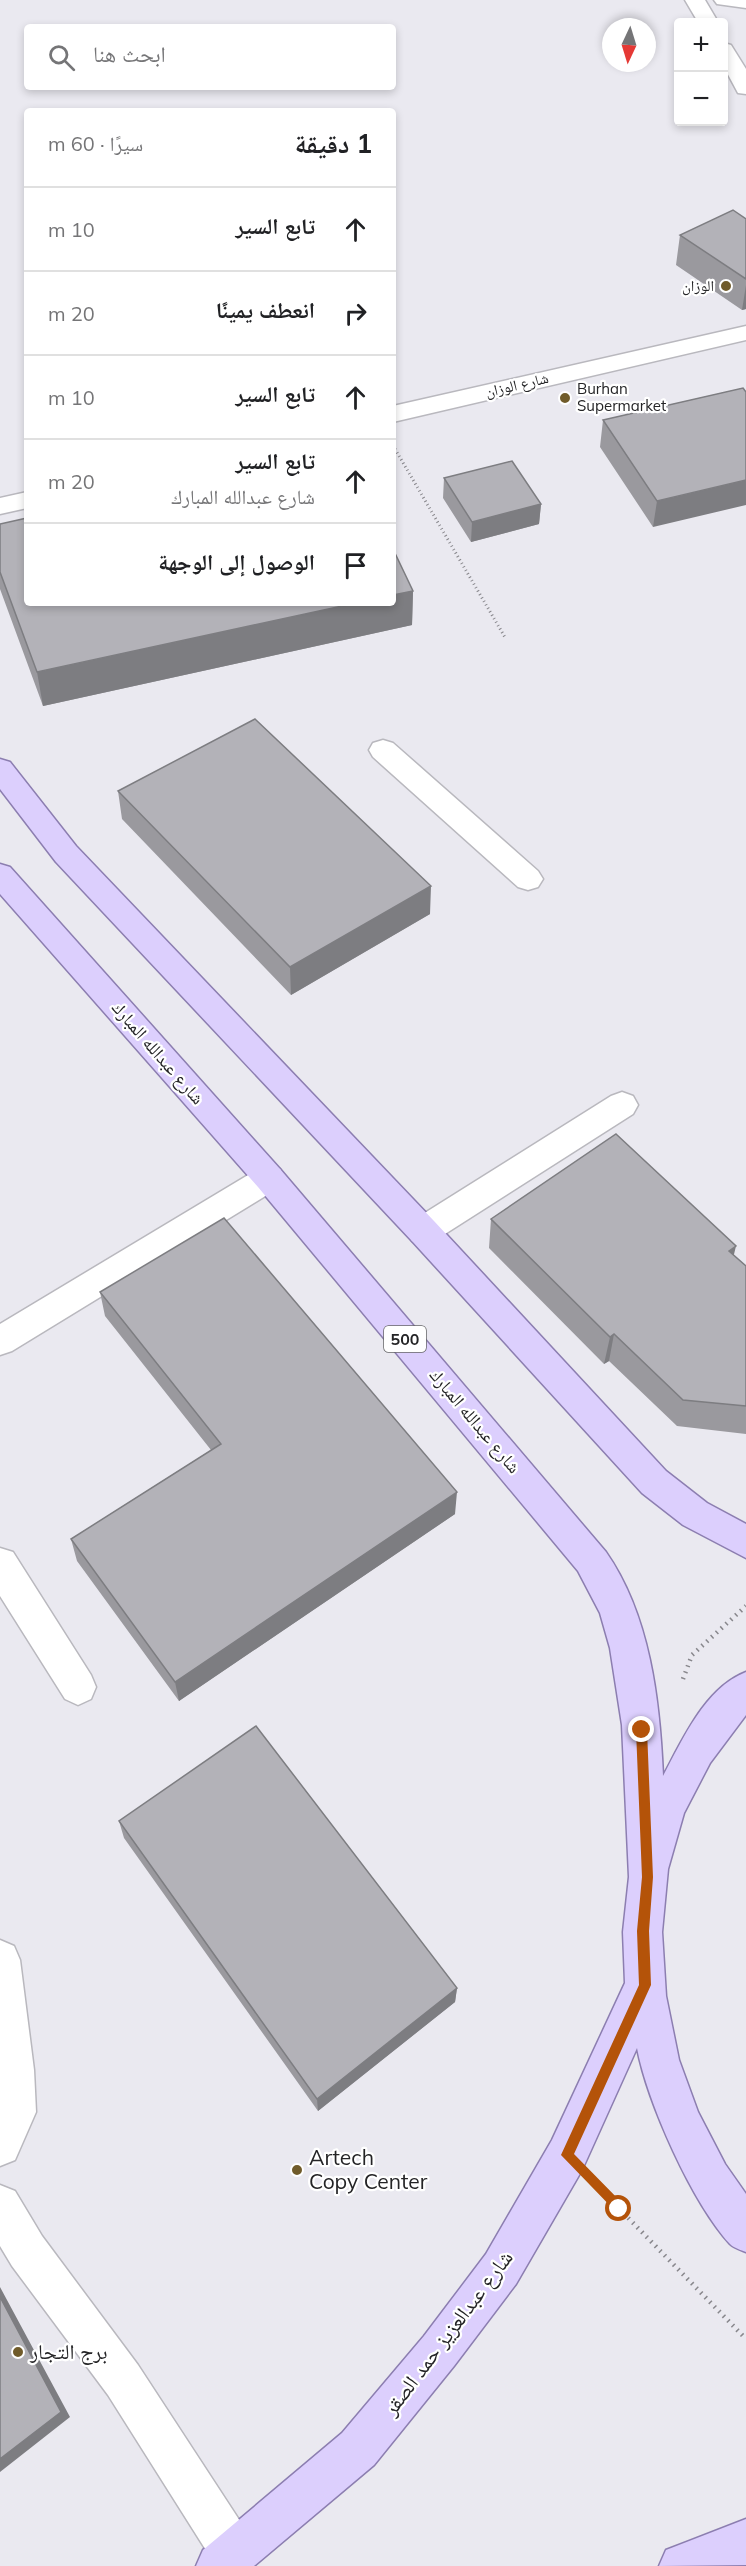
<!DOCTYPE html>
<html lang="ar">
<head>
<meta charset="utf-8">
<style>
	:root { --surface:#fff; --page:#f6f6f6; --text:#202124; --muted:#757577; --line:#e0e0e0 }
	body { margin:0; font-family:Mulish,"Noto Naskh Arabic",sans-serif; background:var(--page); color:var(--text); direction:rtl }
	.controls { position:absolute; right:18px; top:18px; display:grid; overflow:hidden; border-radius:6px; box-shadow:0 3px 9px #0003 }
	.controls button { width:54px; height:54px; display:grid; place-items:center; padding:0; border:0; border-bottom:2px solid var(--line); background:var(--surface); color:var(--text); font:30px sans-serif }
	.compass { position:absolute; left:602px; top:18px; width:54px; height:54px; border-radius:50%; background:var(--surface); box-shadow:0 3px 9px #0003; rotate:184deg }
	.stop { position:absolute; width:18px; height:18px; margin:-14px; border:4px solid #b45309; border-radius:50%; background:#fff }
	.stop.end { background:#b45309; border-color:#fff; box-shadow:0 2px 6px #0008 }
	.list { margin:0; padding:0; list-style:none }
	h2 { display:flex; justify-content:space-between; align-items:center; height:78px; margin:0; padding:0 24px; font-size:26px }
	h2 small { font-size:20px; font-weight:400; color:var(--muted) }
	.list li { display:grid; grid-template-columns:39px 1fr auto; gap:18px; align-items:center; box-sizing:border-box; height:84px; padding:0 24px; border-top:2px solid var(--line) }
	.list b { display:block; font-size:22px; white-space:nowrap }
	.list p { margin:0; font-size:20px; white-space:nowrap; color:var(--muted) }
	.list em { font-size:20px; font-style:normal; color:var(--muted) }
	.icon { flex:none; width:33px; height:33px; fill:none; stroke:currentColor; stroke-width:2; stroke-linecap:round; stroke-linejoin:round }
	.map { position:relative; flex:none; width:746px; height:2566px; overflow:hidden; direction:ltr }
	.search { position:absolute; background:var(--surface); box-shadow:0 3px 9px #0003; left:24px; top:24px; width:372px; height:66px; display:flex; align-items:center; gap:15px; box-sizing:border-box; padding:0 21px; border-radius:6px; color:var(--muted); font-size:22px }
	.panel { position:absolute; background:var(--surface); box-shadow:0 3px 9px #0003; left:24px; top:108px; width:372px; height:498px; border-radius:6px; direction:rtl }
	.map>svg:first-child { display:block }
</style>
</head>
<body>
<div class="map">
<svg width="746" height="2566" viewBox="0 0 746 2566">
	<rect width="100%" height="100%" fill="#eae9f0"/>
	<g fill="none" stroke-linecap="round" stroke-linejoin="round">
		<defs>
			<path id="minor" d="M685,0H705L718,22H698Z
				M714,0H746V8L717,4Z
				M724,43L731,45L746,69V94L738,93L724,67Z
				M746,326V340L393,422V406Z
				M27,492V508L0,514V498Z
				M383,740L393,743L538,871L543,879L538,887L528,890L518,887L373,757L369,750L373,743Z
				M622,1092L633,1096L638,1105L633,1114L434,1241L423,1245L412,1241L407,1231L412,1221L611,1096Z
				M269,1165L280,1169L285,1178L280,1187L12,1351L0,1355V1324L258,1169Z
				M0,1548L13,1552L91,1675L96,1687L91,1699L78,1705L65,1699L0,1596Z
				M0,1940L14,1946L20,1960L34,2070L36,2112L15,2160L0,2166Z
				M0,2185L15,2191L42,2236L138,2365L251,2538L258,2554L253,2566H216L108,2395L12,2266L0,2246Z"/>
			<path id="major" d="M0,759L10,762L76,846L434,1221L666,1471L707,1503L746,1524V1558L683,1525L642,1493L412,1241L56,862L0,789Z
				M0,864L10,867L280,1169L606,1552C650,1615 660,1701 663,1776C683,1739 705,1688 746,1672V1715L710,1763L684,1813L668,1869L662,1932L666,1996L679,2060L698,2112L725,2164L746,2194V2252C741,2250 734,2248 730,2244C692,2202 648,2104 637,2048L582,2170L516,2284L454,2366L374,2465L254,2566H196L203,2550L342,2433L424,2336L486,2254L552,2140L625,1983L623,1932L629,1877L622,1725L610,1648L600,1613L578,1571L258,1187L0,894Z
				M746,2519V2565L659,2566L666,2550Z"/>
		</defs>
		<use href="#minor" stroke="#b9b8be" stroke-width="3"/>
		<use href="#major" stroke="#8c7eb0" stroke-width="3"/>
		<path stroke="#88878c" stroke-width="3" stroke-dasharray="1 3" stroke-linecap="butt" d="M395,449L506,639"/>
		<path stroke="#88878c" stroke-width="4.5" stroke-dasharray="1.5 5" stroke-linecap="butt" d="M683,1679L692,1655L746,1606
			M601,2190L746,2339"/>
		<use href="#minor" fill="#fff" fill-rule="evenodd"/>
		<use href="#major" fill="#dccffd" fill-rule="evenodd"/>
	</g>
	<path fill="#9a999e" d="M746,219V309L742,310L676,265L680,235Z
		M743,388L653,527L600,447L603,420Z
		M444,478L541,504L539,524L471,542L443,498Z
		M0,524L27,603L413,591L412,625L43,706L0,589Z
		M118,791L430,914L291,995L122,819Z
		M491,1219L734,1256L746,1266V1434L677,1426L609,1361L604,1364L489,1248Z
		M100,1292L455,1514L179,1701L77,1561L71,1539L211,1450L105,1316Z
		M119,1821L457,1988L455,2002L318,2111L124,1838Z"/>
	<path fill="#7d7d81" d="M746,285V309L742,310Z
		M746,480V505L653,527L657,501Z
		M541,504L539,524L471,542L472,522Z
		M413,591L412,625L43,706L37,672L356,603H393V595Z
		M431,886L430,914L291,995L290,967Z
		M736,1246L729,1275V1251Z
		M614,1334L609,1361L604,1364L610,1337Z
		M457,1492L455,1514L179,1701L175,1682Z
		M457,1988L455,2002L318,2111L317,2099Z
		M0,2287L70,2417L0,2472Z"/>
	<path fill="#b3b2b8" stroke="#7d7d81" stroke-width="1.5" d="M733,210L746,219V279L680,235Z
		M743,388L746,392V480L657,501L603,420Z
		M512,461L541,504L472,522L444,478Z
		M27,518V603H356L37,672L0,572V524Z
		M393,549L413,591L393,595Z
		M255,719L431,886L290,967L118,791Z
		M616,1134L736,1246L729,1251L746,1266V1406L683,1400L614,1334L610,1337L491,1219Z
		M224,1218L457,1492L175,1682L71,1539L221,1444L100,1292Z
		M256,1726L457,1988L317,2099L119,1821Z
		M0,2297L61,2412L0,2459Z"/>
	<path fill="#b45309" d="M642,1724L647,1730L653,1877L649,1931L651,1985L574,2154L624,2205V2213L619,2215L561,2155L639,1985L637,1931L642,1877L636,1730Z"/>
	<g fill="#705b2a" stroke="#fff" stroke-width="2">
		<circle cx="726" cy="286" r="6"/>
		<circle cx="565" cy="398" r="6"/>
		<circle cx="297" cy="2170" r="6"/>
		<circle cx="18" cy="2352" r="6"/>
	</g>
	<g text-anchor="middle" stroke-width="4.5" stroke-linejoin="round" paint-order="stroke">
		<g font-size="15" fill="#242426" stroke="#fff" text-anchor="end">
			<text x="714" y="291">الوزان</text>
			<text x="577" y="394" text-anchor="start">Burhan<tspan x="577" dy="17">Supermarket</tspan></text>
		</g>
		<g font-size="15" fill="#242426" stroke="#fff">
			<text transform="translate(517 385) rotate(-13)" y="5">شارع الوزان</text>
		</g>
		<rect fill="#fff" stroke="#666667" stroke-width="1.5" x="384" y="1326" width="42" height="26" rx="4.5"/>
		<g font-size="16" font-weight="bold" fill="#242426">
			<text x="405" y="1345">500</text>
		</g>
		<g font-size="18" fill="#242426" stroke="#fff">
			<text transform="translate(158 1053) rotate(49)" y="6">شارع عبدالله المبارك</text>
			<text transform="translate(475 1421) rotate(50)" y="6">شارع عبدالله المبارك</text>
		</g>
		<g font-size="21" fill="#242426" stroke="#fff" text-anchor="start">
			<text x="309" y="2165">Artech<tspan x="309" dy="24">Copy Center</tspan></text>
			<text x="30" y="2359">برج التجار</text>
		</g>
		<g font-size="21" fill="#242426" stroke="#fff">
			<text transform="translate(448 2333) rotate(-53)" y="7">شارع عبدالعزيز حمد الصقر</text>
		</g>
	</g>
</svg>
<div class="controls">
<button>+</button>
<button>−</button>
</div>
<svg class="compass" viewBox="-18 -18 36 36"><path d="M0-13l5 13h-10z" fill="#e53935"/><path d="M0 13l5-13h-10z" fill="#757577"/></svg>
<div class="stop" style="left:619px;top:2209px"></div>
<div class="stop end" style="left:642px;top:1730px"></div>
<div class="search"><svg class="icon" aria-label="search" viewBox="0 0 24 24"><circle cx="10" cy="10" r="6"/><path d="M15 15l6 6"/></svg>ابحث هنا</div>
<section class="panel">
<h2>1 دقيقة<small>سيرًا · 60 m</small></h2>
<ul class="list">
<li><svg class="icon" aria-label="ahead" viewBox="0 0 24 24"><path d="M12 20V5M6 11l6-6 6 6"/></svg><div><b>تابع السير</b></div><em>10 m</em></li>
<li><svg class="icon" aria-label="right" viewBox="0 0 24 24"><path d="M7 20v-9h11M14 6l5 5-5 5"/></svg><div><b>انعطف يمينًا</b></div><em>20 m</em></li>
<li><svg class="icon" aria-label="ahead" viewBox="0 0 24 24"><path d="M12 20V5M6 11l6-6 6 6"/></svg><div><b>تابع السير</b></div><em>10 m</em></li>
<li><svg class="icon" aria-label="ahead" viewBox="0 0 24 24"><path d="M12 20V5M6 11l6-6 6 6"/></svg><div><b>تابع السير</b><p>شارع عبدالله المبارك</p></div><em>20 m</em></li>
<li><svg class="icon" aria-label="arrive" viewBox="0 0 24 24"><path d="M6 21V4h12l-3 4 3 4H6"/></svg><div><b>الوصول إلى الوجهة</b></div></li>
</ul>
</section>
</div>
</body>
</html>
